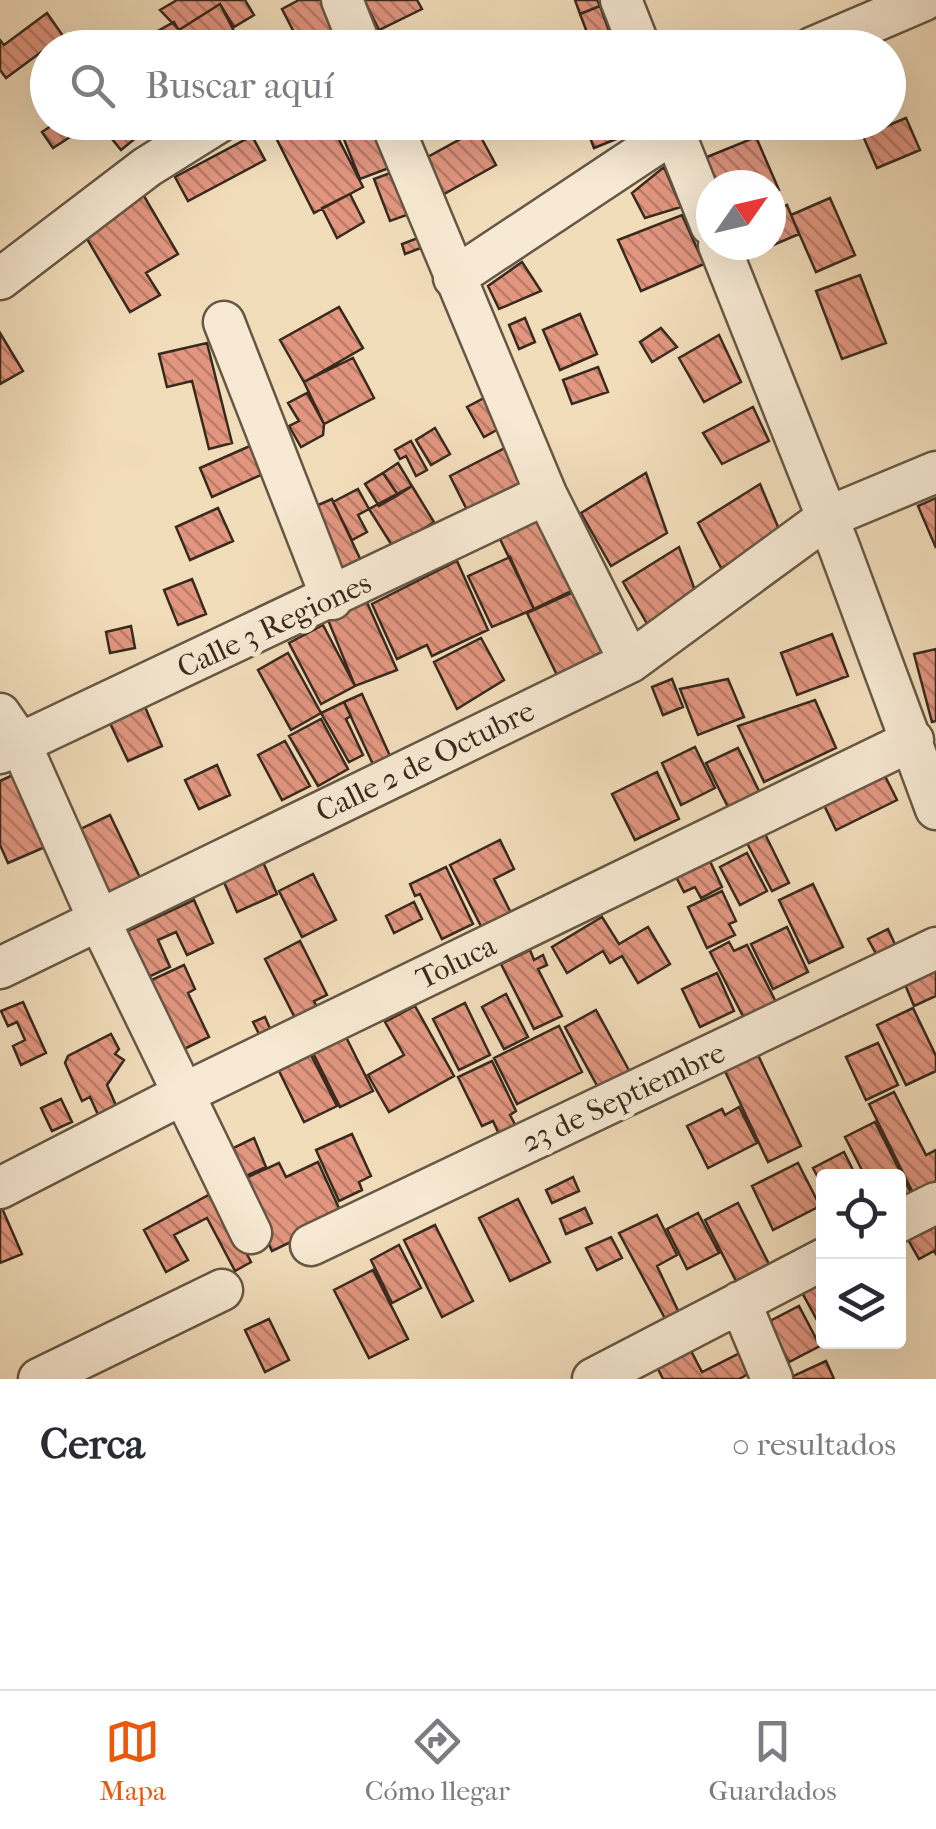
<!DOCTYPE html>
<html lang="es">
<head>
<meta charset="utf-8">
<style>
	:root { --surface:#fff; --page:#f2f2f3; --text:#2b2b33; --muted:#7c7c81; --line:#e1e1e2; --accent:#ea580c }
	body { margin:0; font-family:"IM FELL French Canon",serif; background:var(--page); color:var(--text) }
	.controls { position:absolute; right:30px; bottom:30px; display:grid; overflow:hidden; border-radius:10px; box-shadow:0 10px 40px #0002 }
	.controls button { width:90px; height:90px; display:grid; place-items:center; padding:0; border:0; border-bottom:2px solid var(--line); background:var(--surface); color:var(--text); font:50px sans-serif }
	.compass { position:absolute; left:696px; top:170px; width:90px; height:90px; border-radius:50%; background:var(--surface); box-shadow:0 10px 40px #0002; rotate:56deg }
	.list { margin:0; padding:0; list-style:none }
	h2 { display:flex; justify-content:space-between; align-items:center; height:130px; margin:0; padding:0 40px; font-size:42px }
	h2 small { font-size:32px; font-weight:400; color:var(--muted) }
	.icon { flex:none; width:55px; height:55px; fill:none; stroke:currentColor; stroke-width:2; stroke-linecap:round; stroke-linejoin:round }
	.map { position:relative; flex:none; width:936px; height:1379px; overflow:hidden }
	.search { position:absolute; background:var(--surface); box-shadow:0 10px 40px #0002; left:30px; right:30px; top:30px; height:110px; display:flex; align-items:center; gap:25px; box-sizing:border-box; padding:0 35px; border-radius:55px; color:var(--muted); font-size:38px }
	.sheet { height:310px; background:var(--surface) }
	nav { display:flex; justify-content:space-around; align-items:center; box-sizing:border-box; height:140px; border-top:2px solid var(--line); background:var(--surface); font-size:28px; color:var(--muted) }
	nav a { display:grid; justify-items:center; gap:5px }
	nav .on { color:var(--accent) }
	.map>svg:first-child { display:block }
</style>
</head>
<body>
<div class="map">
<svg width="936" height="1379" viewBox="0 0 936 1379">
	<defs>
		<pattern id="building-back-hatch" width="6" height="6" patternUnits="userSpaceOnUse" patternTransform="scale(2.5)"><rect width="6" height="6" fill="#e29680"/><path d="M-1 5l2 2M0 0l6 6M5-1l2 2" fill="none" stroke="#b87b68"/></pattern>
	</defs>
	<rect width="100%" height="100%" fill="#f2ddbb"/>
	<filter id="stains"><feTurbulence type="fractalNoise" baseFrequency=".002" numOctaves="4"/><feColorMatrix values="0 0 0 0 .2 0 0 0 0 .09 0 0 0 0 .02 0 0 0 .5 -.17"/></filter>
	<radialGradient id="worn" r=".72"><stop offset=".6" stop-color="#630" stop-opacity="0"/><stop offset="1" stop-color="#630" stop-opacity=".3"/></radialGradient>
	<path fill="url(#building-back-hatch)" stroke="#382a1d" stroke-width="2.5" d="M177,0H245L254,15L234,27L220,4L179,30L160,10Z
		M299,0H322L344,42L333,48H302L282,9Z
		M364,0H417L422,9L379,30Z
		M575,0H597L600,6L580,14Z
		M220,4L241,45L189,48L179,30Z
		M600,6L613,42L593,48L580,14Z
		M47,13L63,36L6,78L0,70V40L4,45Z
		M174,22L189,48H127Z
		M906,118L920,150L877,168L863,136Z
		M57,122L70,137L53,148L42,132Z
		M98,122H152L153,124L121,150Z
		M268,122H330L363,187L314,213Z
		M337,122H371L389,168L360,179Z
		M584,122H626L631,133L594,148Z
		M477,130L496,165L444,194L424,159Z
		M252,136L265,160L188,201L175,177Z
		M756,137L779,190L771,193V185H714L702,159Z
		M664,167L681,207L645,218L632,193Z
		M398,170L426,246L405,254L402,244L418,238L409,214L390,221L374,179Z
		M141,191L178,254L146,273L160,295L130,312L80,227Z
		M350,194L364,222L337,238L322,208Z
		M830,198L855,255L816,272L791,215Z
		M787,205L799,234L741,259L735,245H771V212Z
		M682,215L704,264L641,291L618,240Z
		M522,262L541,291L499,309L488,286Z
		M860,275L886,343L842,359L816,291Z
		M339,307L363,348L304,382L280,340Z
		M580,314L597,354L560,370L543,330Z
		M525,318L535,342L519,349L509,325Z
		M661,328L677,347L652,362L640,342Z
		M0,333L23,371L0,384Z
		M719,335L741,382L704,402L679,358Z
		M207,343L232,443L209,449L192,381L167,387L159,354Z
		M353,358L374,398L324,424L304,382Z
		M598,367L608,392L572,404L563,380Z
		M307,393L324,424L323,435L301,447L289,426L299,421L288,403Z
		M486,397L502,427L484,437L467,407Z
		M753,407L769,441L722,464L703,433Z
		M435,428L450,454L431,465L416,440Z
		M411,441L427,470L416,476L406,456L400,459L395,450Z
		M250,446L263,474L212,497L200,468Z
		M505,448L526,487L470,516L450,476Z
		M398,463L412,486L398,495L383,473Z
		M383,473L398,495L379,506L365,484Z
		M646,473L667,533L611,566L581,513Z
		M760,484L781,534L721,568L698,523Z
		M412,486L434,522L417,533L422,541L398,555L369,509Z
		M358,489L369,509L358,515L367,532L352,540L333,502Z
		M936,498V548L918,506Z
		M332,499L363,565L338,577L307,510Z
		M218,508L233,541L190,560L176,527Z
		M548,515L582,586L534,609L500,539Z
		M679,547L699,601L653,634L623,582Z
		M510,557L534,609L492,627L468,576Z
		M457,561L488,630L432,656L427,645L397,659L372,604Z
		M192,579L206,614L178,625L164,590Z
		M580,589L607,649L557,675L527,613Z
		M365,598L397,670L355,686L326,615Z
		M323,625L355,686L321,704L289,643Z
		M131,626L135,648L110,653L106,632Z
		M832,634L848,676L797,695L781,653Z
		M481,638L504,680L457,709L434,662Z
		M936,649V721L932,722L914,654Z
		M288,653L321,713L291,730L258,670Z
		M672,679L683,707L663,715L652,687Z
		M728,679L744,717L698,735L680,689Z
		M362,694L395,767L378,775L344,702Z
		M815,700L836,748L764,782L738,726Z
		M344,702L351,716L346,719L363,755L349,762L321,713Z
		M145,707L162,746L128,761L110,723Z
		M321,719L348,769L318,786L289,736Z
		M285,741L310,786L282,800L258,755Z
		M695,747L715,788L681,805L662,763Z
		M738,748L759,791L728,807L706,763Z
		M217,765L230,795L199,809L185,780Z
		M657,772L679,819L635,840L612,794Z
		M13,775L45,847L8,863L0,845V781Z
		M885,776L897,800L836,830L824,805Z
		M110,815L144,886L110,902L76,831Z
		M764,832L789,883L772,891L746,841Z
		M500,840L514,869L494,879L514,919L485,934L450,865Z
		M747,853L767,891L740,905L720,867Z
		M708,857L722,887L701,898L695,887L684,892L674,873Z
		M263,862L277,894L237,912L223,880Z
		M446,867L473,924L442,939L420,894L415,896L410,884Z
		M313,874L336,920L302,937L279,891Z
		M813,884L843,947L809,963L779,900Z
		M722,891L736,921L729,924L735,935L707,948L688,907Z
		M194,900L213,943L187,955L176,932L158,940L170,967L144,979L123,933Z
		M414,902L422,919L394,933L386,916Z
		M602,917L619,944L648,927L670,964L638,983L622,956L610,963L603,951L567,973L552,947Z
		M787,927L808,972L773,989L751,944Z
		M888,929L898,951L880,961L868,939Z
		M300,941L327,995L314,1001L321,1015L299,1026L265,959Z
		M729,942L734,951L747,945L779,1008L747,1024L710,952Z
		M530,950L534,960L543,955L547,965L538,969L562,1016L534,1029L501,964Z
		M184,965L195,989L188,993L209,1037L178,1052L145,983Z
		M936,967V996L914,1006L904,982Z
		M717,973L734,1011L700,1027L682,989Z
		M506,994L528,1037L504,1049L482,1007Z
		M23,1002L46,1053L21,1065L13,1046L25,1040L17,1022L8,1026L1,1011Z
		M465,1003L490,1055L459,1070L433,1019Z
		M415,1006L454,1076L389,1112L368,1075L404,1055L385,1022Z
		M913,1008L936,1056V1071L906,1085L877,1025Z
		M596,1010L631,1074L600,1091L565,1027Z
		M265,1017L275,1040L264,1044L253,1022Z
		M559,1026L582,1072L517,1104L494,1058Z
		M111,1034L119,1049L115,1054L124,1060L107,1085L118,1110L100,1119L90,1097L82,1101L65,1063L68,1056Z
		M346,1037L373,1091L340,1107L313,1053Z
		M878,1043L898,1085L866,1100L846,1057Z
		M757,1053L801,1146L768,1162L724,1069Z
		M311,1055L337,1106L304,1122L279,1071Z
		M492,1061L516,1111L510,1115L520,1134L503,1143L493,1121L482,1126L458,1077Z
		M894,1092L926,1155L936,1150V1189L916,1199L869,1104Z
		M61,1099L72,1122L52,1131L41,1108Z
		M739,1107L757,1143L708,1168L687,1126L722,1109L725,1115Z
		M875,1122L911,1193L898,1199V1176H865L845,1137Z
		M352,1134L371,1176L359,1182L362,1190L339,1201L316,1150Z
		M254,1138L266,1167L239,1179L227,1151Z
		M844,1152L856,1176H824V1189L813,1168Z
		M318,1162L343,1217L272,1251L239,1181L279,1163L286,1177Z
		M798,1163L820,1206L773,1230L752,1186Z
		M573,1177L579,1191L552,1203L546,1190Z
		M214,1192L251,1262L235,1271L207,1218L174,1235L188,1260L166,1272L144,1230Z
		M518,1199L550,1262L510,1281L479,1218Z
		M738,1203L769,1264L736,1281L705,1220Z
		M1,1206L22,1254L0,1263V1207Z
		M585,1208L592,1223L566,1234L560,1219Z
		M698,1213L719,1253L687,1269L667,1229Z
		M657,1215L677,1255L657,1266L681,1317L668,1324L619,1233Z
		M936,1219V1254L934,1251L919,1259L906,1236Z
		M435,1225L473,1301L442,1317L404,1240Z
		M611,1237L622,1258L597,1270L586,1248Z
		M399,1245L421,1288L392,1303L371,1260Z
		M373,1270L408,1339L369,1358L334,1290Z
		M824,1274V1333L799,1287Z
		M799,1306L820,1346L789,1362L768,1322Z
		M269,1319L289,1360L265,1372L245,1330Z
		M689,1347L702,1372L740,1353L750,1373L739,1379H663L655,1363Z
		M826,1361L834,1379H789V1378Z"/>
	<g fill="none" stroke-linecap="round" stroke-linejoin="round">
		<defs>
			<path id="minor" d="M342,0L361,48
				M621,0L640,48
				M812,48L924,0
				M391,122L546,494L630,662
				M670,122L711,225
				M719,245L839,547L936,809
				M454,278L674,132
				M0,279L147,167L219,122
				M224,322L332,599
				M0,714L20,743L98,918L251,1233
				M0,753L546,494
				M0,968L630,662L828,517L936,472
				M0,1188L185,1093L913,740
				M898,1222L936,1203
				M311,1245L936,948
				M740,1302L772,1379
				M39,1379L222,1290
				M593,1379L824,1259"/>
		</defs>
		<use href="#minor" stroke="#665744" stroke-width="45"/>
		<use href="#minor" stroke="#f7e9d3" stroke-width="40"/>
	</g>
	<g text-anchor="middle" stroke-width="10" stroke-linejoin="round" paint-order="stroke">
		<g font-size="30" fill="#382a1d" stroke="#f7e9d3">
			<text transform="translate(274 625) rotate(-25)" y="10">Calle 3 Regiones</text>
			<text transform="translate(425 761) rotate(-26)" y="10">Calle 2 de Octubre</text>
			<text transform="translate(456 962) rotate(-26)" y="10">Toluca</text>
			<text transform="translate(623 1097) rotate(-25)" y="10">23 de Septiembre</text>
		</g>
	</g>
	<rect width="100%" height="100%" filter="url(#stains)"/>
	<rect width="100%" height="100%" fill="url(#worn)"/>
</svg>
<div class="controls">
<button><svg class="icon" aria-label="locate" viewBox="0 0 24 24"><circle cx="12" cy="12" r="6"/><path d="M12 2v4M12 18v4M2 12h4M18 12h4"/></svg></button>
<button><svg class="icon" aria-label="layers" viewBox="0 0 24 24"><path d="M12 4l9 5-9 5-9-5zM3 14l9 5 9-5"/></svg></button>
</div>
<svg class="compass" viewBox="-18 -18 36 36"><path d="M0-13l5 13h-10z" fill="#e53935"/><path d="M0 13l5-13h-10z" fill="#7c7c81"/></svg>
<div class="search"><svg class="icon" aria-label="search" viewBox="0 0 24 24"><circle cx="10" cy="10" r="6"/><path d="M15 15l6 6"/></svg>Buscar aquí</div>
</div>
<section class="sheet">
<h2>Cerca<small>0 resultados</small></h2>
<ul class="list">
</ul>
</section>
<nav>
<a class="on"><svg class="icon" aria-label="map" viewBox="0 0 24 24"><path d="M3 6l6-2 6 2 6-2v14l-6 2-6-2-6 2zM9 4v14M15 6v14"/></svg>Mapa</a>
<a><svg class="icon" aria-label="directions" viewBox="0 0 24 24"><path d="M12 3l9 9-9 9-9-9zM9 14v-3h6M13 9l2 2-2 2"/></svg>Cómo llegar</a>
<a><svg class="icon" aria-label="saved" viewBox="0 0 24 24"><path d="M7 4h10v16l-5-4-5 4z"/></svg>Guardados</a>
</nav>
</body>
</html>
